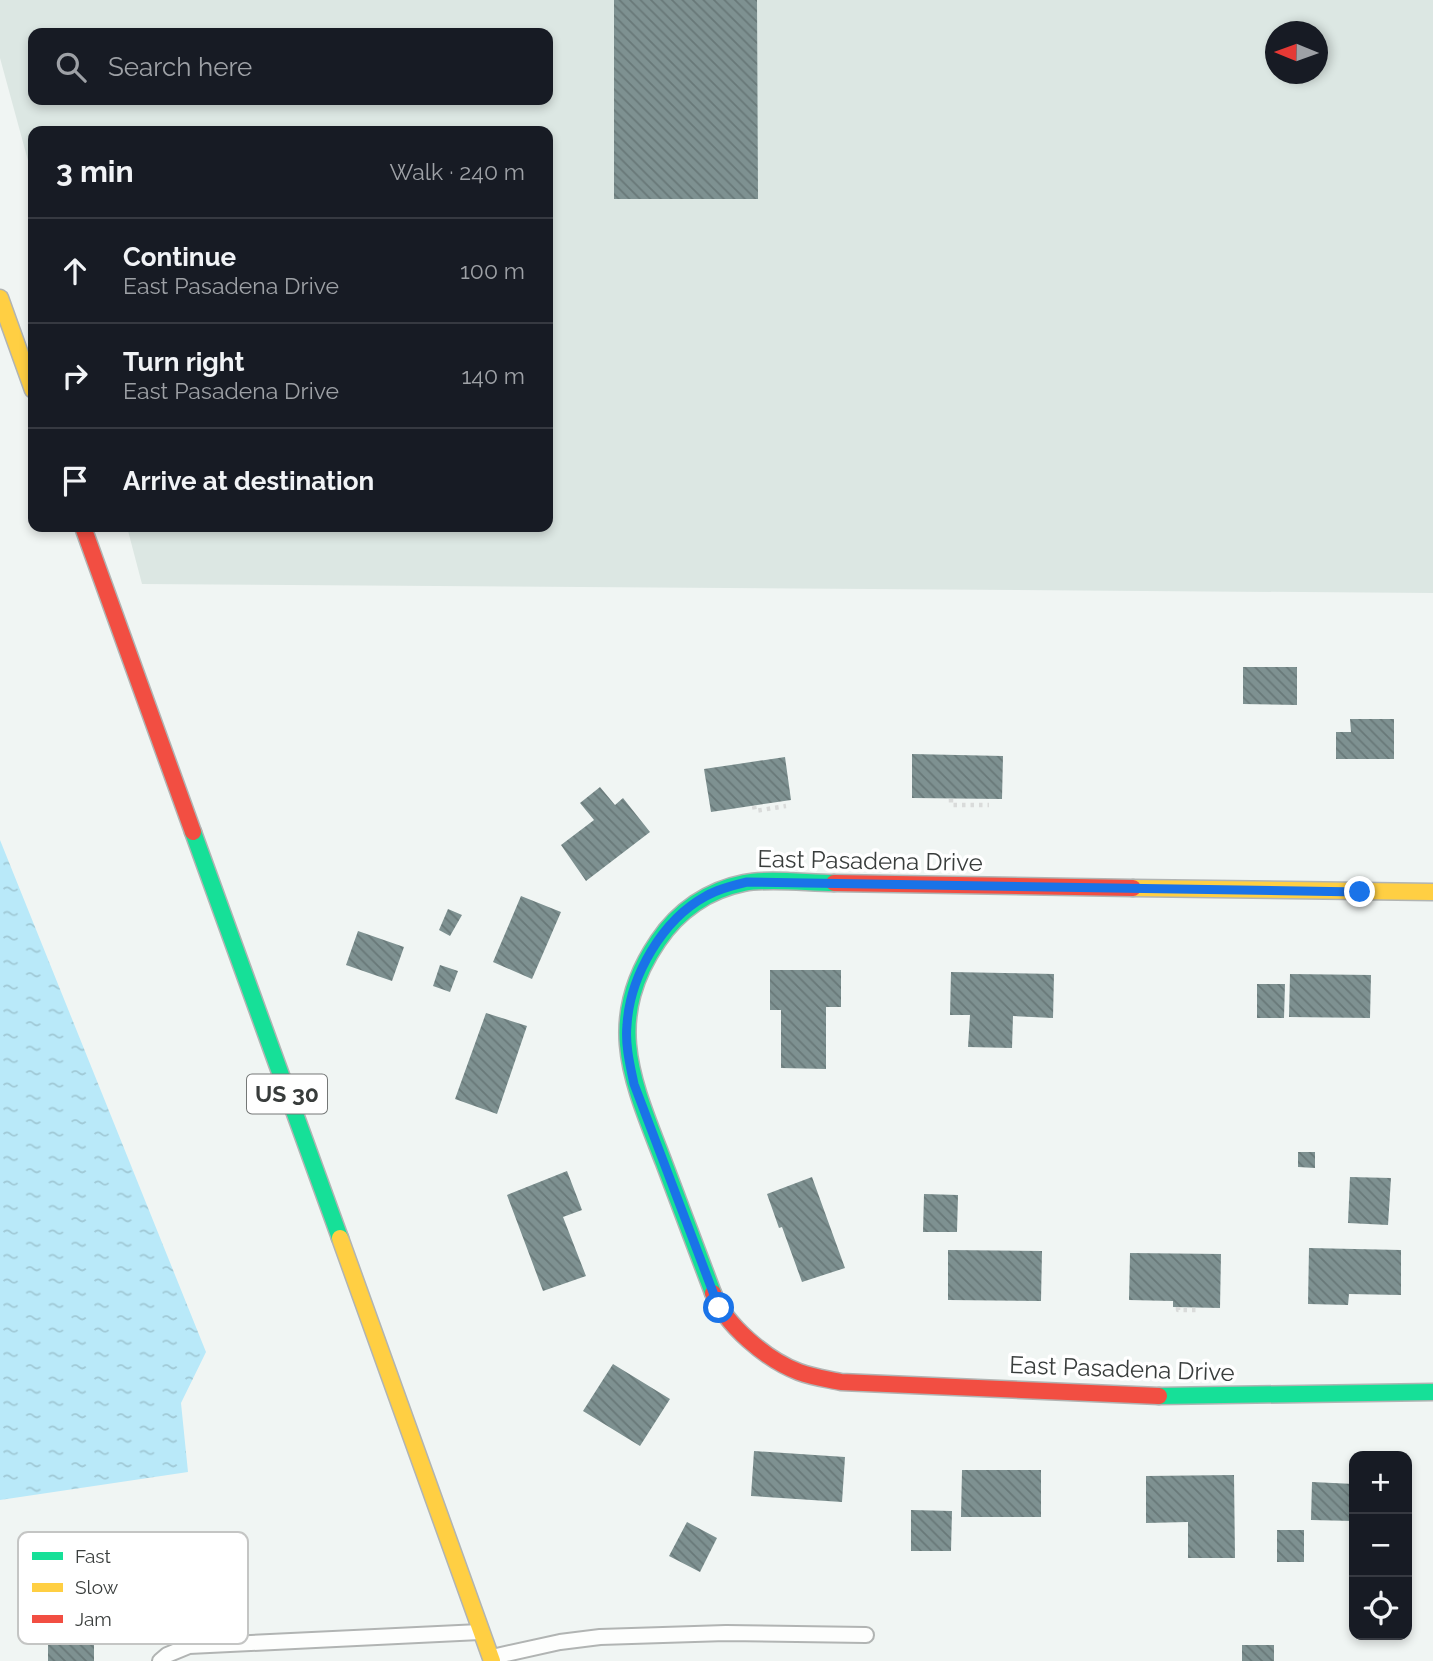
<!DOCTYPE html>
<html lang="en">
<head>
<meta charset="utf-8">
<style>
	:root { --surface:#171b24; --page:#20242c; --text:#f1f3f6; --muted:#9ea1a6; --line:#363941 }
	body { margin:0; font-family:Raleway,sans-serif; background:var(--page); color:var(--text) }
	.controls { position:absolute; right:21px; bottom:21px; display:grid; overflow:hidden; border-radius:14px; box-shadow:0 4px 10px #0003 }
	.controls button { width:63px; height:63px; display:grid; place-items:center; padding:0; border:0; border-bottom:2px solid var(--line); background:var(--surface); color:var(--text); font:35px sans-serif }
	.compass { position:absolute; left:1265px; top:21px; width:63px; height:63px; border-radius:50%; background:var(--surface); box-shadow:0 4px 10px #0003; rotate:271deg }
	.stop { position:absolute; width:21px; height:21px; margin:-16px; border:5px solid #1a73e8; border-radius:50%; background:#fff }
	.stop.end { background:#1a73e8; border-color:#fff; box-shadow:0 2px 7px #0008 }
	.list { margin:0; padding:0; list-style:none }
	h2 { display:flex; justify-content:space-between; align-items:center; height:91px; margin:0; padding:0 28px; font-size:30px }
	h2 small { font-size:23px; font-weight:400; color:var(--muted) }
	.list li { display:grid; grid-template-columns:46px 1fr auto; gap:21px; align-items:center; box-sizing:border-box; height:105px; padding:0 28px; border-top:2px solid var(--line) }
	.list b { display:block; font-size:26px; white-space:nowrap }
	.list p { margin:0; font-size:23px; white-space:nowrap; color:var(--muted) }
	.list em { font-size:23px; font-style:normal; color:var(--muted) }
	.icon { flex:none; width:38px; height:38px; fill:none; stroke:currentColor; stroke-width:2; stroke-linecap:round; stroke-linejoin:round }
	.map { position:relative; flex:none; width:1433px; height:1661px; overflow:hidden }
	.search { position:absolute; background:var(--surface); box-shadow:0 4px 10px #0003; left:28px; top:28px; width:525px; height:77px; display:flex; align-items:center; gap:18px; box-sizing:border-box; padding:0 24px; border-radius:14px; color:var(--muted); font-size:26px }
	.panel { position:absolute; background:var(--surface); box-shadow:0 4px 10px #0003; left:28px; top:126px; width:525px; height:406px; border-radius:14px }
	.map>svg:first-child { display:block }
</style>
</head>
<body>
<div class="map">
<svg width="1433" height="1661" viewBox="0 0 1433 1661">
	<defs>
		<pattern id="water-ripples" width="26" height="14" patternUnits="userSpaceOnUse" patternTransform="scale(1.75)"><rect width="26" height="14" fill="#b9e9f9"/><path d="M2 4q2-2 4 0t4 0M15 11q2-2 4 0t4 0" fill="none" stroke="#a0c9d6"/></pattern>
		<pattern id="building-back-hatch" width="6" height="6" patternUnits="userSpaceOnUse" patternTransform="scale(1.75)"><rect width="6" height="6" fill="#7e9191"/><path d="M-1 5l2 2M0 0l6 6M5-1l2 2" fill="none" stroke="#687878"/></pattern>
	</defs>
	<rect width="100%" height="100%" fill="#f0f5f3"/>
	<path fill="#dce7e3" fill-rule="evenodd" d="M0,0H1433V593L142,584L127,527H548V131H33V179L0,58ZM1276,32H1318V74H1276ZM33,33H548V100H33Z"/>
	<path fill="url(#water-ripples)" d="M0,840L206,1352L181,1403L188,1472L0,1500Z"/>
	<path fill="url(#building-back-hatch)" d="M614,0H757L758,199H614Z
		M1243,667H1297V705L1243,704Z
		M1350,719H1394V759H1336V732H1351Z
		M912,754L1003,756L1002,799L912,798Z
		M785,757L791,800L711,812L704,769Z
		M600,787L615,805L623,798L650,832L586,881L561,845L594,820L580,803Z
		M521,896L561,912L532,979L493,962Z
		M448,909L462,915L450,936L439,930Z
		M358,931L404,947L392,981L346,965Z
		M440,965L458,971L450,992L433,986Z
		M770,970H841V1007H826V1069L781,1068V1010H770Z
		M951,972L1054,974L1053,1018L1013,1016L1012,1048L968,1047L970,1015H950Z
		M1290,974L1371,975L1370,1018L1289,1017Z
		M1257,984H1285L1284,1018H1257Z
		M486,1013L527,1026L497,1114L455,1099Z
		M1298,1152H1315V1168L1298,1167Z
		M567,1171L582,1210L563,1217L586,1276L543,1291L507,1195Z
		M812,1177L845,1268L802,1282L782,1227L779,1228L767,1194Z
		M1350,1177L1391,1178L1388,1225L1348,1223Z
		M924,1194L958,1195L957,1232H923Z
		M1309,1248L1401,1250V1295L1349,1294L1348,1305L1308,1304Z
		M948,1250L1042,1251L1041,1301L948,1300Z
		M1130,1253L1221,1254L1220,1308L1173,1307V1301L1129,1300Z
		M613,1364L670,1399L640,1446L583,1411Z
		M754,1451L845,1457L842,1502L751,1496Z
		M962,1470H1041V1517H961Z
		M1234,1475L1235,1558H1188V1522L1146,1523V1476Z
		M1312,1482L1354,1484V1521L1311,1520Z
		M911,1510L952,1511L951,1551H911Z
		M687,1522L717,1538L700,1572L669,1556Z
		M1277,1530H1304V1562H1277Z
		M48,1637H94V1661H48Z
		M1242,1645H1274V1661H1242Z"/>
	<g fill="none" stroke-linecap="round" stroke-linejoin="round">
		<defs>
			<path id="lane" d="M492,1657L560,1642L600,1637L726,1633L866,1635
				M160,1661L167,1655L189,1646L480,1632"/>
			<path id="fast" d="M193,832L340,1238
				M713,1293C697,1250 681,1207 664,1163C633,1082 603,1022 658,941C678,911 708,890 744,883C768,878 808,883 834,883
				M1159,1396L1433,1392"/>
			<path id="slow" d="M0,298L33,390
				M1133,888L1433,892
				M340,1238L492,1661"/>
			<path id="jam" d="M83,527L193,832
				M834,883L1133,888
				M713,1293C725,1325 767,1360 799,1372C812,1377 827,1379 841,1382L1159,1396"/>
		</defs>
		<use href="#lane" stroke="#b1b4b3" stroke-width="18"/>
		<use href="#fast" stroke="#b1b4b3" stroke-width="19"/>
		<use href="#slow" stroke="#b1b4b3" stroke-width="19"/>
		<use href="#jam" stroke="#b1b4b3" stroke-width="19"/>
		<path stroke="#d9dbda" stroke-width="4.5" stroke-dasharray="3.5 5" stroke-linecap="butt" d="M951,799V805H989
			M754,806L755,811L786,806
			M1178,1307V1310H1200"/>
		<use href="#lane" stroke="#fdfefd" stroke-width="14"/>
		<use href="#fast" stroke="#16e098" stroke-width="16"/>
		<use href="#slow" stroke="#ffcf43" stroke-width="16"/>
		<use href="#jam" stroke="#f24e42" stroke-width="16"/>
	</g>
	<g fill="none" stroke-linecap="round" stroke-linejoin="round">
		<path stroke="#1a73e8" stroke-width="9" d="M719,1308L634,1084C630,1065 625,1045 627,1025C630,976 662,920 706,896C718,889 734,885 747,882L1360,892"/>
	</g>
	<g text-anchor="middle" stroke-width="7" stroke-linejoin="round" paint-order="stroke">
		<rect fill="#fff" stroke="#747776" stroke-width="2" x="247" y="1074.5" width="80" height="39" rx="5"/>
		<g font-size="23" font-weight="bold" fill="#393d3c">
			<text x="287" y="1102">US 30</text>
		</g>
		<g font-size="24" fill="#393d3c" stroke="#fff">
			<text transform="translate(870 861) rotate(1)" y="8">East Pasadena Drive</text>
			<text transform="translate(1122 1369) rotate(2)" y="8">East Pasadena Drive</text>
		</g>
	</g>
	<rect x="18" y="1532" width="230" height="112" rx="10" fill="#fff" stroke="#c4c5c4" stroke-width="2"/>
	<rect x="32" y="1552" width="31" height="8" fill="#16e098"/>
	<rect x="32" y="1583" width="31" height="9" fill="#ffcf43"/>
	<rect x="32" y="1615" width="31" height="8" fill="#f24e42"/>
	<g font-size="19" fill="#393d3c">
		<text x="75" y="1563">Fast</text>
		<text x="75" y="1594">Slow</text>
		<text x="75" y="1626">Jam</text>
	</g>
</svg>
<div class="controls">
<button>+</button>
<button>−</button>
<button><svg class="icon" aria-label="locate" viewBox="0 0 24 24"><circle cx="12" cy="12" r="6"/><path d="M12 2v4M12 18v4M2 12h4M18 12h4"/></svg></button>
</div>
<svg class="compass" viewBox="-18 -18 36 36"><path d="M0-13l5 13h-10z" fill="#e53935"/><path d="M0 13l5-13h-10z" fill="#9ea1a6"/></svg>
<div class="stop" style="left:719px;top:1308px"></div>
<div class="stop end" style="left:1360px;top:892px"></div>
<div class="search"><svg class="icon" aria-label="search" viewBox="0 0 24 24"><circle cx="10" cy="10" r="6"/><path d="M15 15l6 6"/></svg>Search here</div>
<section class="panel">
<h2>3 min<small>Walk · 240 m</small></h2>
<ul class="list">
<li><svg class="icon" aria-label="ahead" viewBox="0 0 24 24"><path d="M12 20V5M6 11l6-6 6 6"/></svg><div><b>Continue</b><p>East Pasadena Drive</p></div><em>100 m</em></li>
<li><svg class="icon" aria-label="right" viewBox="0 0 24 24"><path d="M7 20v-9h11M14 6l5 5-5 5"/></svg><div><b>Turn right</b><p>East Pasadena Drive</p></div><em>140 m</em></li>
<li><svg class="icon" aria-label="arrive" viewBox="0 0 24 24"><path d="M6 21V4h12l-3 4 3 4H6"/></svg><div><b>Arrive at destination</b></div></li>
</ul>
</section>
</div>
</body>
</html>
